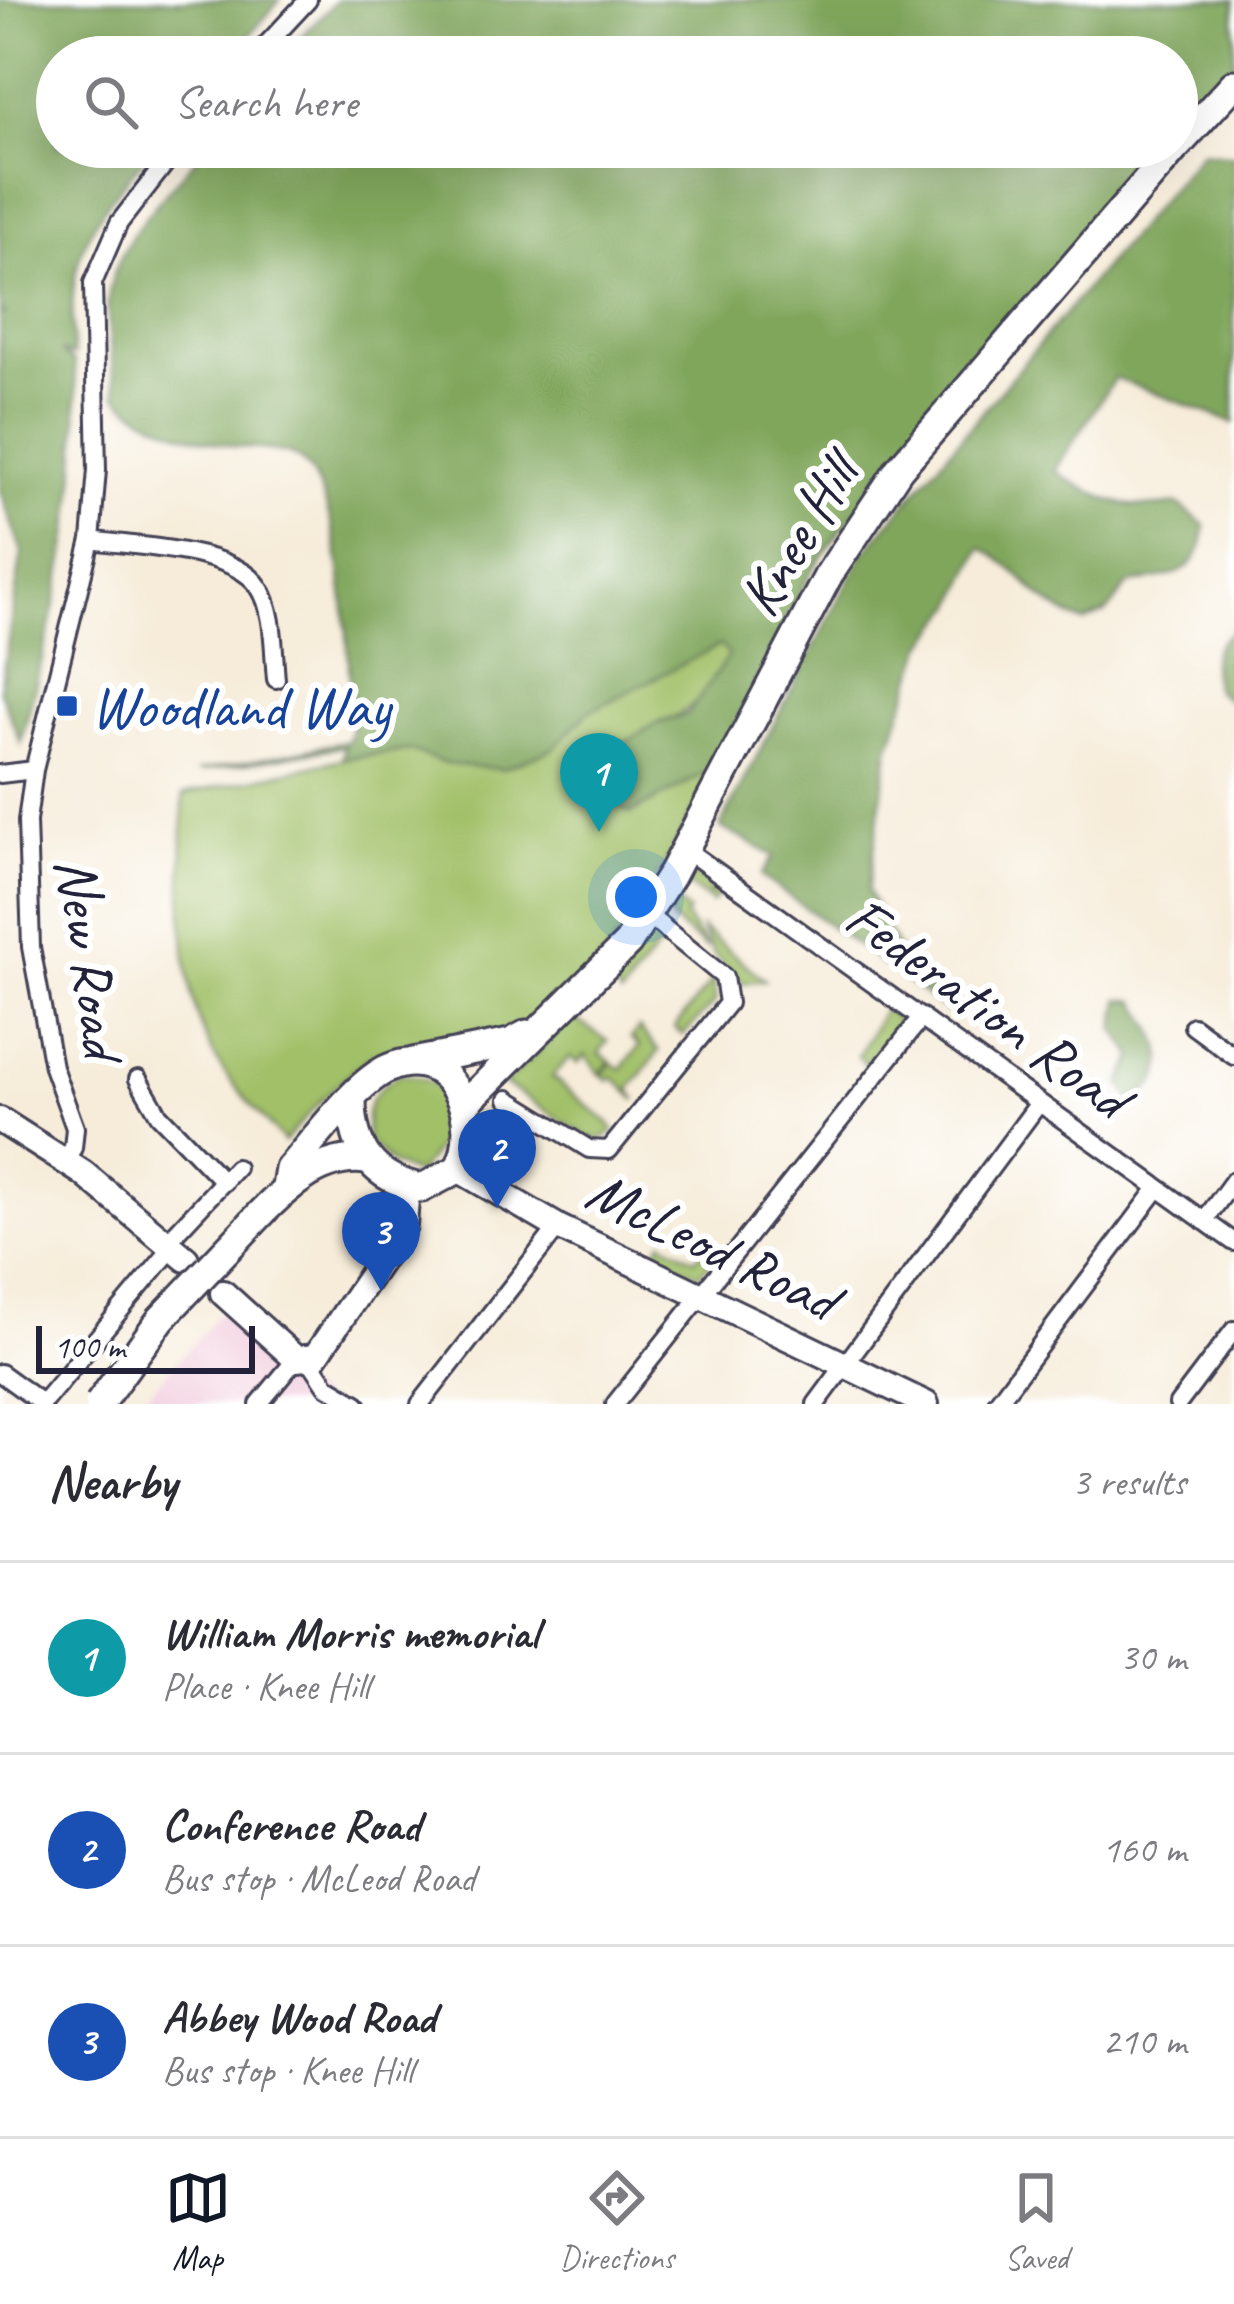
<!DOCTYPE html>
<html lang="en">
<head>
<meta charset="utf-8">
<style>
	:root { --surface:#fff; --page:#f7f7f7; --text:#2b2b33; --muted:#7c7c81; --line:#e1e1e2; --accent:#111827 }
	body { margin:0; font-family:Caveat,sans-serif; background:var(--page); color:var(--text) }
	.scale { position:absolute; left:36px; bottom:30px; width:219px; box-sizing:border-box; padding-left:12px; border:6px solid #22223b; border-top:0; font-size:33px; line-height:42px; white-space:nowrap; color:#22223b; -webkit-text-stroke:9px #fff; paint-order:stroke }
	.you { position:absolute; left:636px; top:897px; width:42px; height:42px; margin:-30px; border:9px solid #fff; border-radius:50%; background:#1a73e8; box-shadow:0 0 0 18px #1a73e833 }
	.badge { display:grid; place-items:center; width:78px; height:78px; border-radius:50%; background:var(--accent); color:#fff; font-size:39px; font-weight:700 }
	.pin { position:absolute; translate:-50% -99px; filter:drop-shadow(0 3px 6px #0008) }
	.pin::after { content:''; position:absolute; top:63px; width:42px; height:36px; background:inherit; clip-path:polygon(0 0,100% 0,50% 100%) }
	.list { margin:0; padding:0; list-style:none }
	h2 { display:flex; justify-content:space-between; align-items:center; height:156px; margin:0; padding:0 48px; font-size:51px }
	h2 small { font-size:39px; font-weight:400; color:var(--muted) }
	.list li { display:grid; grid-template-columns:78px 1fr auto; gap:36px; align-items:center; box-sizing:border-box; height:192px; padding:0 48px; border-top:3px solid var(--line) }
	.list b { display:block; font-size:45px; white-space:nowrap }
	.list p { margin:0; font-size:39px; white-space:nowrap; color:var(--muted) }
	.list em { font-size:39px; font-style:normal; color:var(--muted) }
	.icon { flex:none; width:66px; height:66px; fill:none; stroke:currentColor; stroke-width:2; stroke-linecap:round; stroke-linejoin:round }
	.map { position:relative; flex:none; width:1234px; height:1404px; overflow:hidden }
	.search { position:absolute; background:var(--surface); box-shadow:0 12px 48px #0002; left:36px; right:36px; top:36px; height:132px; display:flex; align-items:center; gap:30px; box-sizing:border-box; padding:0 42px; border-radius:66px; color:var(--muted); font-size:45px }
	.sheet { height:732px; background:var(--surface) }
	nav { display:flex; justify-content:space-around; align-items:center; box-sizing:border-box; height:168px; border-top:3px solid var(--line); background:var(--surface); font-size:33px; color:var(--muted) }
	nav a { display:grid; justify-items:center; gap:6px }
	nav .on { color:var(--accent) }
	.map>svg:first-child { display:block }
</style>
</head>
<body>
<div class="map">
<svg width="1234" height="1404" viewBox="0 0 1234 1404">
	<rect width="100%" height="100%" fill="#fff"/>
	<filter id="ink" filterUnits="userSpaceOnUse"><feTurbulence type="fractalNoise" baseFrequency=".00833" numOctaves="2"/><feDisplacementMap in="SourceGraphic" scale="24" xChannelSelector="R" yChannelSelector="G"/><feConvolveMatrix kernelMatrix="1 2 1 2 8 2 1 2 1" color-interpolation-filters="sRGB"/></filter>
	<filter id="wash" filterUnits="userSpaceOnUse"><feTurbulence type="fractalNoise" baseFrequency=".004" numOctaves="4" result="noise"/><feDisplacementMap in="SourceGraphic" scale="48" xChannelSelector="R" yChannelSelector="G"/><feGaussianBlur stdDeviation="2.7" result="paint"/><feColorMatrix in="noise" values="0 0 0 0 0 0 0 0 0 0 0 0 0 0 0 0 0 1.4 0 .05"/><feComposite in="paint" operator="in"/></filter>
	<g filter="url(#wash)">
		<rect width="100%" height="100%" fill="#f6ecd9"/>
		<path fill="#f3cfdf" d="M222,1311L272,1362L327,1404H139Z"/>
		<path fill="#a1c067" stroke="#627151" stroke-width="3" d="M720,644L729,655C708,693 697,711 655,724L631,813L714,769C674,849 602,1001 511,1032C472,1045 424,1036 385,1050C355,1060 306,1117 284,1142C264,1118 240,1095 223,1070C171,992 184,884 183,795L342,759L410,750L446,764L553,749L588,712Z
			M690,873L710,884L708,897L714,889L721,891L712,903L686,884L677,903L688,912L685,917L707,949L672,921L667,909Z
			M700,927L765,980L741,983L713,953Z
			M646,939L663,941L621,996L611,981Z
			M713,980L716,1001L683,1035L674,1028Z
			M884,1008L900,1022L866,1064L858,1056Z
			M573,1018L608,1041L599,1053L610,1061L600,1074L585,1055L578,1063L570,1057L552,1077L609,1123L614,1131L601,1139L588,1137L504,1084Z
			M639,1028L659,1051L630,1089L637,1100L613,1077L609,1081L602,1075L612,1063L621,1069L640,1046L631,1038Z
			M400,1074C446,1078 450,1102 456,1143L446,1136L417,1174L393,1165L367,1140C365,1103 369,1093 400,1074Z
			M517,1121L499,1156L509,1162L502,1174L492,1169L486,1153L506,1123Z
			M662,1241L695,1259L703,1251L714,1259L699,1275L656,1253Z"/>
		<path fill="#80a65c" stroke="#51644c" stroke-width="3" d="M0,0H280L231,57H57V147H154C88,223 65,251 74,355L61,351L74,362C89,495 53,615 21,743L0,691L22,552L0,491V313L6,314L0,310Z
			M337,0H1234V62L1177,129V57H282Z
			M206,147H1161L838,534L811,572L714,768L631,813L609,802L607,773L623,744L655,724L688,714L729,655L720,645L588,712L553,749L502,769L446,764L410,750L342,759L345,746L197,772L348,741L352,728C349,673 347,475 290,454C273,448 252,449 234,446C196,440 143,424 116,395C113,365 107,332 108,302C112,241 170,191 206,147Z
			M1201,152L1234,156V423L1115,378L1055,471C1097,498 1127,513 1178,504L1205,525C1201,577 1174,575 1129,584L1107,612L1084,622C1035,605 1022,568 981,548L955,605L924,646L889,749L868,891L906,964L956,1017L761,876L774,856L720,827L862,555Z
			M1234,630V704L1216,691C1210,662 1208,647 1234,630Z
			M1120,999L1136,1001C1161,1037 1182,1078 1131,1101L1121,1083L1134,1057L1115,1029Z"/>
	</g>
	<g filter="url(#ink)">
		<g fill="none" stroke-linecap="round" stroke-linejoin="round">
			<defs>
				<path id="minor" d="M255,57L308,0
					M91,540C135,547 234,548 259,587C275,611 273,651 276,679
					M0,774L34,770
					M685,849L1234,1242
					M1193,1026L1234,1056
					M138,1079L159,1115L224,1182
					M508,1099L589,1149L609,1150L728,1003L724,977L648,915
					M64,1160L73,1148L75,1128L53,1067L31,947L27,821L34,770L91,540L97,470L93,283L119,223L178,147
					M1204,1221L1234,1180
					M167,1242L236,1168
					M309,1359L327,1386L357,1404
					M0,1373L43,1404
					M42,1404L173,1247
					M259,1404L296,1359
					M420,1404L558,1227
					M615,1404L922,1017
					M816,1404L1039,1103
					M996,1404L1158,1188
					M1178,1404L1234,1330"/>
				<path id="secondary" d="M0,1120L83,1173L186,1259
					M458,1169L558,1227L926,1404
					M223,1293L296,1359L315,1357L404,1226L407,1185"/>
				<path id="primary" d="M1177,146L1234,84
					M413,1062L510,1043L527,1034
					M464,1105L628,943L671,875L828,576L899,469L1176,147
					M286,1187L289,1169C313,1142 356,1082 389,1068C451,1042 484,1122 458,1169L422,1188C373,1179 352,1149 352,1100
					M253,1222C282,1191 320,1154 366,1160"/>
			</defs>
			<use href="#minor" stroke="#424053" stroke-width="22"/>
			<use href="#secondary" stroke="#424053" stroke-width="30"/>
			<use href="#primary" stroke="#424053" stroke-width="33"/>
			<use href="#minor" stroke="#fff" stroke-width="16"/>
			<use href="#secondary" stroke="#fff" stroke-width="24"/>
			<use href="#primary" stroke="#fff" stroke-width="27"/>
			<defs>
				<path id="primary-bridge" d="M99,1404L161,1319L253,1222"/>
			</defs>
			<use href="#primary-bridge" stroke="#424053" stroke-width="33" stroke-linecap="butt"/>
			<use href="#primary-bridge" stroke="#fff" stroke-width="27"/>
		</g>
	</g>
	<rect fill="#1a4fb4" stroke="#fff" stroke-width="4.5" x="55" y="694" width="24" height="24" rx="6"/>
	<g text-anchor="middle" stroke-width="12" stroke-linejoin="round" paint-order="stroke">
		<g font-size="60" fill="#22223b" stroke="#fff">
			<text transform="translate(797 535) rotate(-59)" y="21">Knee Hill</text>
			<text transform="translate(91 957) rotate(82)" y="21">New Road</text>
			<text transform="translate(988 1006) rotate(36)" y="21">Federation Road</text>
			<text transform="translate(713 1244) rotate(26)" y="21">McLeod Road</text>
		</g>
		<g font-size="60" fill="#164399" stroke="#fff" text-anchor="start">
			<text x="91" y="727">Woodland Way</text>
		</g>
	</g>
</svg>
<div class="scale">100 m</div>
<div class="you"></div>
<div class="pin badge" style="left:599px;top:832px;background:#0f9aa8">1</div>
<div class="pin badge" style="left:497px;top:1208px;background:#1a4fb4">2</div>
<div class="pin badge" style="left:381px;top:1291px;background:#1a4fb4">3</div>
<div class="search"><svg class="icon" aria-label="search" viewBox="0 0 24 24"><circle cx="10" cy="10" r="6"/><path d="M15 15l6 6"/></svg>Search here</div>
</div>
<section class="sheet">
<h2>Nearby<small>3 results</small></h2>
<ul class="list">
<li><span class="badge" style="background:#0f9aa8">1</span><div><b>William Morris memorial</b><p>Place · Knee Hill</p></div><em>30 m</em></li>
<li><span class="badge" style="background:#1a4fb4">2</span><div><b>Conference Road</b><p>Bus stop · McLeod Road</p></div><em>160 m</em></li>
<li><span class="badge" style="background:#1a4fb4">3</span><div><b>Abbey Wood Road</b><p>Bus stop · Knee Hill</p></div><em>210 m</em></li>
</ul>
</section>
<nav>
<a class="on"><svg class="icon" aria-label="map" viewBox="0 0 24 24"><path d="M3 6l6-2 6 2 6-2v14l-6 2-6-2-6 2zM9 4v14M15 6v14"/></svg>Map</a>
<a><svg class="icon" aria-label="directions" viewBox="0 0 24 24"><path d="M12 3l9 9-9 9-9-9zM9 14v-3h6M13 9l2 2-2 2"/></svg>Directions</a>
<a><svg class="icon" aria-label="saved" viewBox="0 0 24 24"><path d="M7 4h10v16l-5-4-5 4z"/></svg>Saved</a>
</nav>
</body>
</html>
